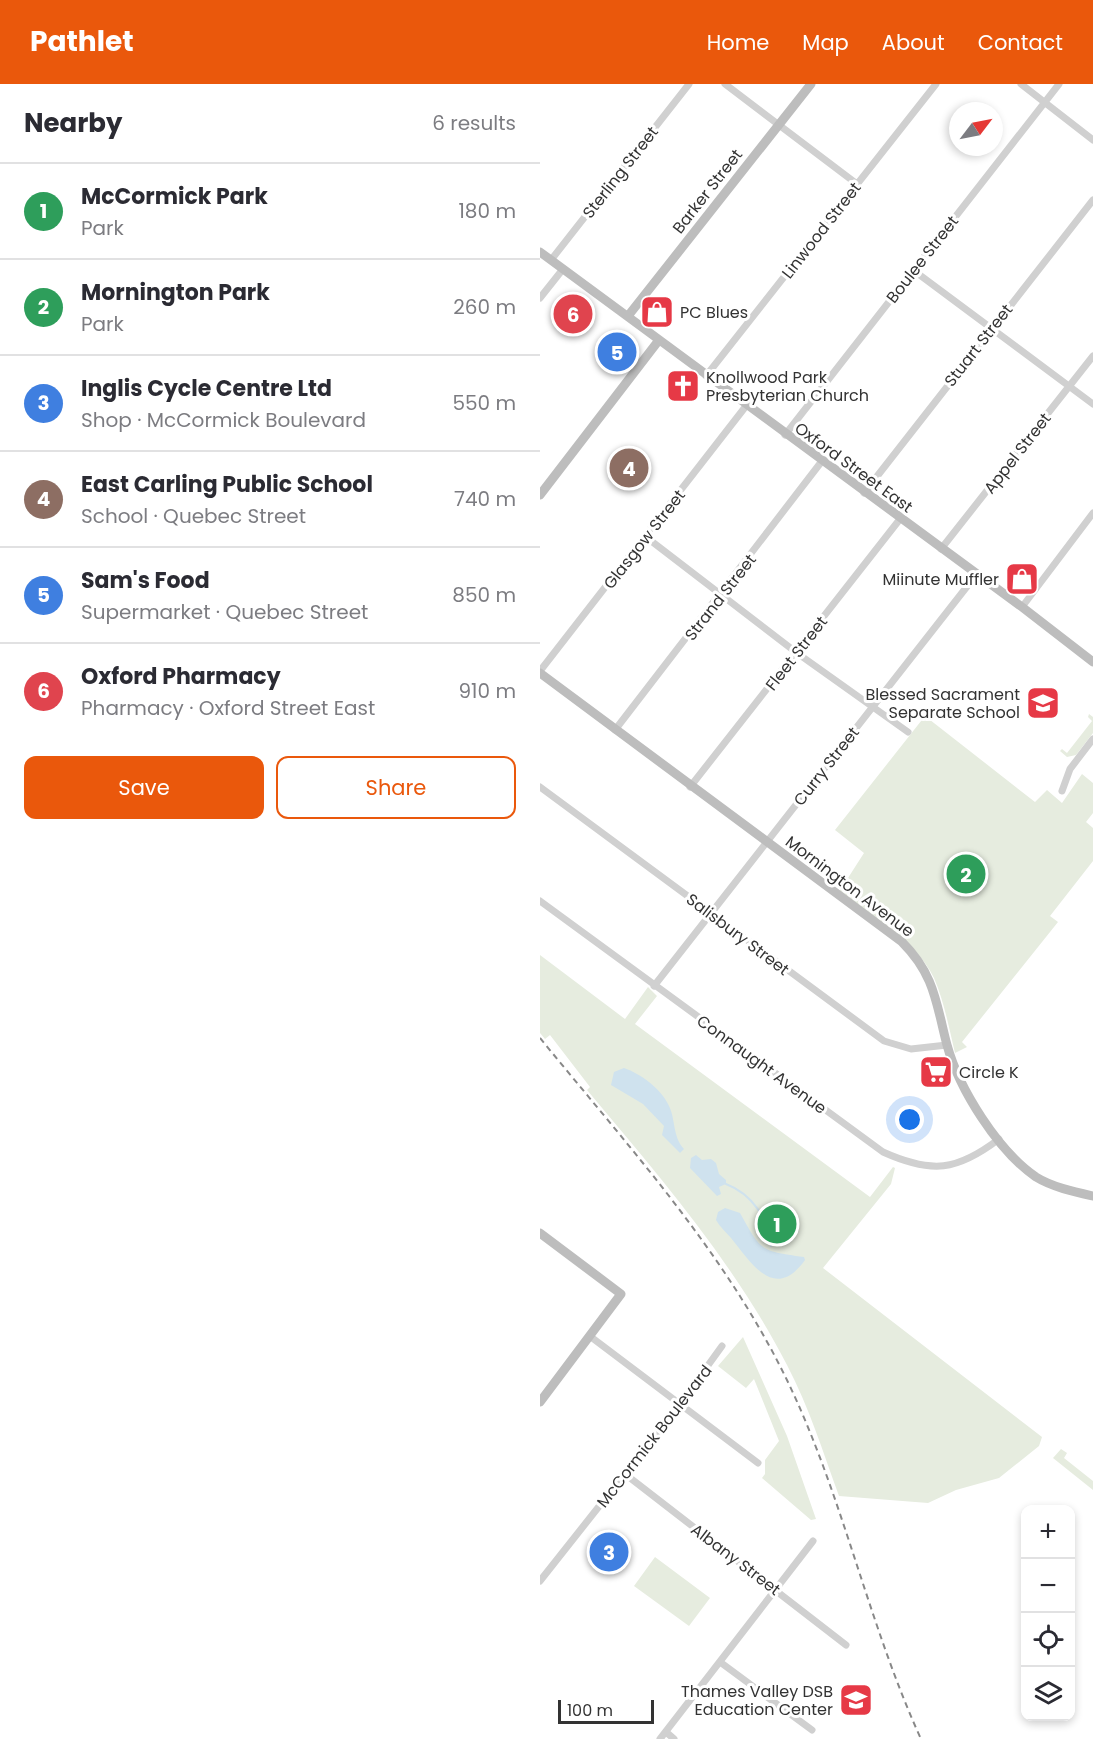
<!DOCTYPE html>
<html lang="en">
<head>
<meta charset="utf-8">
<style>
	:root { --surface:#fff; --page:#f2f2f3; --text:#2b2b33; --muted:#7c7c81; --line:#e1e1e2; --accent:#ea580c }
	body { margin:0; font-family:Poppins,sans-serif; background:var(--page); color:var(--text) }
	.controls { position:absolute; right:18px; bottom:18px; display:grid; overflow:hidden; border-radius:12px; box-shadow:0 3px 9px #0003 }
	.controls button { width:54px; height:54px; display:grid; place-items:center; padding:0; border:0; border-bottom:2px solid var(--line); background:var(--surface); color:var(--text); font:30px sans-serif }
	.compass { position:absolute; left:409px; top:18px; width:54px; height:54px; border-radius:50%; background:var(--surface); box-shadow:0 3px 9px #0003; rotate:58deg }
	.scale { position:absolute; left:18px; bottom:15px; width:96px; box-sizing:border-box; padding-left:6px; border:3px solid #333; border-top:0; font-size:16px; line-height:21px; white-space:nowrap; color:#333; -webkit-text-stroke:4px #fff; paint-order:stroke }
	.you { position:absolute; left:370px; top:1036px; width:21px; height:21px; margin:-15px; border:4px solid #fff; border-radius:50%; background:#1a73e8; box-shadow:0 0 0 9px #1a73e833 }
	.badge { display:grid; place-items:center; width:39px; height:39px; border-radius:50%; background:var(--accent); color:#fff; font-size:20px; font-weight:700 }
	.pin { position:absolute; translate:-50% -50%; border:3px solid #fff; box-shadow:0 2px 6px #0006 }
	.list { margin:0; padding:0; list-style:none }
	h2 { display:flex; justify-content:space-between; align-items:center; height:78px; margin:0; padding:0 24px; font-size:26px }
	h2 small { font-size:20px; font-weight:400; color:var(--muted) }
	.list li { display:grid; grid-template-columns:39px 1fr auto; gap:18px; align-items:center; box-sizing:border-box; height:96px; padding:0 24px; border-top:2px solid var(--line) }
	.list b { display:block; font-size:22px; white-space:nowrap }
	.list p { margin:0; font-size:20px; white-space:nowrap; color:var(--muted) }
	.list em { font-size:20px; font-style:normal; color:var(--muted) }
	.actions { display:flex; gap:12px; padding:18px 24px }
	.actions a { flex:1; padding:14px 0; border:2px solid var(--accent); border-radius:12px; text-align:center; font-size:21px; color:var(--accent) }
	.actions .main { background:var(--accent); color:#fff }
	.icon { flex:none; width:33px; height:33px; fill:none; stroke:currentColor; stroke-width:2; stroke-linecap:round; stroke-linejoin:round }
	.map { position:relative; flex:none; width:553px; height:1655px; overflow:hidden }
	header { display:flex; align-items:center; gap:36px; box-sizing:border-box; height:84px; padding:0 30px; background:var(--accent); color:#fff }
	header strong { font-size:28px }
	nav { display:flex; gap:33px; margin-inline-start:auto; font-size:21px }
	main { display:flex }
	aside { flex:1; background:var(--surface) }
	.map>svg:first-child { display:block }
</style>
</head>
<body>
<header>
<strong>Pathlet</strong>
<nav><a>Home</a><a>Map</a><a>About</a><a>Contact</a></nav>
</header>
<main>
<aside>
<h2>Nearby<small>6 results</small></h2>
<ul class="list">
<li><span class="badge" style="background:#2e9e5b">1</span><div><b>McCormick Park</b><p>Park</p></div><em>180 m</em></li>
<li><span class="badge" style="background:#2e9e5b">2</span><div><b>Mornington Park</b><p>Park</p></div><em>260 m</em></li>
<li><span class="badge" style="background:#3f7fe0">3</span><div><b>Inglis Cycle Centre Ltd</b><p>Shop · McCormick Boulevard</p></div><em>550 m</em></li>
<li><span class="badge" style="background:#8d6e63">4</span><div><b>East Carling Public School</b><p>School · Quebec Street</p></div><em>740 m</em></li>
<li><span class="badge" style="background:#3f7fe0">5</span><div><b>Sam's Food</b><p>Supermarket · Quebec Street</p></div><em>850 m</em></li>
<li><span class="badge" style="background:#e0444e">6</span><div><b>Oxford Pharmacy</b><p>Pharmacy · Oxford Street East</p></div><em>910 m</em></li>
</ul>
<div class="actions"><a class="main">Save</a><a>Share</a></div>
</aside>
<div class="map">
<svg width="553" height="1655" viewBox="0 0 553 1655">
	<rect width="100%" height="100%" fill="#fff"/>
	<path fill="#e6ecdf" d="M549,630L553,633V649L536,671L527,673L520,667L522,665L527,669L552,637L548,633Z
		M385,632L495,718L507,706L522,719L542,690L553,699V729L546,738L553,744V777L510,832L518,838L422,958L427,963L415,969C409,944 404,917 394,894C376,856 331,832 299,808L324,769L295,746Z
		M0,871L85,935L108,903L117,912L95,940L330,1113L353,1083L355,1084L351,1100L283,1184L502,1353L499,1362L459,1394L416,1406L388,1419L299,1412C283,1368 269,1323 247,1281C195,1180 120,1093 47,1006L50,1003L10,951L5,955L0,949Z
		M203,1253L247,1352L276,1435L271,1436L222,1394L225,1390V1376L239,1357L214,1295L206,1304L178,1282Z
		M521,1365L527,1369L524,1374L553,1397V1406L513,1374Z
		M115,1473L170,1514L149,1542L94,1502Z"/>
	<path fill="#cfe2ee" d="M84,984C101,990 120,1004 128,1020C136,1034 132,1052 144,1065L140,1069L122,1051L124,1042L103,1020L71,1001L74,988Z
		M156,1071L162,1076L171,1075L176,1079L179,1090L186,1096V1100L179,1103L181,1110L177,1112L150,1084L151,1074Z
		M185,1124L200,1129C221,1167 220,1167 264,1173L265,1176C235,1218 212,1180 191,1154C186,1148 180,1143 176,1136L178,1128Z"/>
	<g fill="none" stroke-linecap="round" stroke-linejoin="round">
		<path stroke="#cfe2ee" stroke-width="2" d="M186,1100C212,1110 229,1135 231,1162"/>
		<path stroke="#d0d0d0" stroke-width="7" d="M185,0L317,100
			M481,0L553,56
			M11,176L149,0
			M373,186L553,320
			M0,214L23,185
			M166,292L396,0
			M245,351L519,0
			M324,409L553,116
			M106,453L257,569L368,648
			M401,465L553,272
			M482,523L553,429
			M0,587L206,322
			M75,646L282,377
			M0,703L344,957L371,965L407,961
			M150,703L360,435
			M522,707L530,685L553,655
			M0,817L343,1068C392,1090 417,1087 459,1055
			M114,902L436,491
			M51,1253L218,1379
			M85,1390L306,1561
			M0,1497L140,1320L182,1262
			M180,1578L272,1646
			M126,1648L134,1655
			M120,1655L273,1457"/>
		<path stroke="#bdbdbd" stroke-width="9" d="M0,168L482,523L553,578
			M88,232L271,0
			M0,411L119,256
			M0,589L362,858C395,891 396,919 407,961C419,1005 458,1067 496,1093C512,1103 535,1108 553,1112
			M0,1149L81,1210L0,1318"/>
		<path stroke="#888" stroke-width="2" stroke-dasharray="6 4.5" stroke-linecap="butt" d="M0,954C88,1062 182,1165 244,1290C302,1407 327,1537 381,1655"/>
	</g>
	<defs>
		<symbol id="shop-square" viewBox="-11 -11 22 22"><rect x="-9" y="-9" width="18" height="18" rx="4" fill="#e63946" stroke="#fff"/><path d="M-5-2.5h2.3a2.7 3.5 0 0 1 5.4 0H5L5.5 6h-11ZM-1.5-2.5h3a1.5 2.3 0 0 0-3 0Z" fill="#fff"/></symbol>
		<symbol id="church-square" viewBox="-11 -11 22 22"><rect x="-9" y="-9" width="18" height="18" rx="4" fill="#e63946" stroke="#fff"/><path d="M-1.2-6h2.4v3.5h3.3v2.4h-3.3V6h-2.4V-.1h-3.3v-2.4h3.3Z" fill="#fff"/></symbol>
		<symbol id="school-square" viewBox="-11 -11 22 22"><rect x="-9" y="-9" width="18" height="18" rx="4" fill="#e63946" stroke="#fff"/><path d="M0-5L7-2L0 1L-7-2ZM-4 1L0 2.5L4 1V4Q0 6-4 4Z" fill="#fff"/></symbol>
		<symbol id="supermarket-square" viewBox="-11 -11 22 22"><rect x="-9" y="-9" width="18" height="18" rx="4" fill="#e63946" stroke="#fff"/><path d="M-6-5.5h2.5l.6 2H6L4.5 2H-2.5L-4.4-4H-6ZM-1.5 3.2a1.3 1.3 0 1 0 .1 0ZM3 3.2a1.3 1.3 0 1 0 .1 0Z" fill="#fff"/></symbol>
	</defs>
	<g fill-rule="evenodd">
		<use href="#shop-square" x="98" y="209" width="38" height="38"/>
		<use href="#church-square" x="124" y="283" width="38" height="38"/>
		<use href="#shop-square" x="463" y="476" width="38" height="38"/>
		<use href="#school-square" x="484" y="600" width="38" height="38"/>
		<use href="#supermarket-square" x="377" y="969" width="38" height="38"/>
		<use href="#school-square" x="297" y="1597" width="38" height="38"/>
	</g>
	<g text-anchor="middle" stroke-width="6" stroke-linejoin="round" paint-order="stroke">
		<g font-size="16" fill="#333" stroke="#fff">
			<text transform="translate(80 88) rotate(-52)" y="6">Sterling Street</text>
			<text transform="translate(167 107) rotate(-52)" y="6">Barker Street</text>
			<text transform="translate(281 146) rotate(-52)" y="6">Linwood Street</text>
			<text transform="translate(382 175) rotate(-52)" y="6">Boulee Street</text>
			<text transform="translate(438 261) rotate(-52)" y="6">Stuart Street</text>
			<text transform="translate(477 369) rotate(-52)" y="6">Appel Street</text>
			<text transform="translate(314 383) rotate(36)" y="6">Oxford Street East</text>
			<text transform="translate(104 455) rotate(-52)" y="6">Glasgow Street</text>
			<text transform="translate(180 513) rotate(-52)" y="6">Strand Street</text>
			<text transform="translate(256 569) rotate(-52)" y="6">Fleet Street</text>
			<text transform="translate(286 682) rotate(-52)" y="6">Curry Street</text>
			<text transform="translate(310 802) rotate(37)" y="6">Mornington Avenue</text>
			<text transform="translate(198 850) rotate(37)" y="6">Salisbury Street</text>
			<text transform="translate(222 980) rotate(36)" y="6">Connaught Avenue</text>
			<text transform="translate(114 1352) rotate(-52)" y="6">McCormick Boulevard</text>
			<text transform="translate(196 1475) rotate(37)" y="6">Albany Street</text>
		</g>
		<g font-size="16" fill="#333" stroke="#fff" text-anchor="start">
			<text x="140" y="234">PC Blues</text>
			<text x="166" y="299">Knollwood Park<tspan x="166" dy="18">Presbyterian Church</tspan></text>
			<text x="459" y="501" text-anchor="end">Miinute Muffler</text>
			<text x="480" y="616" text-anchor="end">Blessed Sacrament<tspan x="480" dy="18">Separate School</tspan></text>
			<text x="419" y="994">Circle K</text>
			<text x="293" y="1613" text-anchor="end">Thames Valley DSB<tspan x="293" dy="18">Education Center</tspan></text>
		</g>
	</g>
</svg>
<div class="controls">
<button>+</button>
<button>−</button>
<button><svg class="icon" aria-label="locate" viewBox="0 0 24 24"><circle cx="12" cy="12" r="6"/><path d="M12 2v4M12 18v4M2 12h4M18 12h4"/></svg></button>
<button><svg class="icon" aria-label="layers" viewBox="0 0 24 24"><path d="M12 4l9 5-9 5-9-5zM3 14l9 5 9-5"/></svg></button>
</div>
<svg class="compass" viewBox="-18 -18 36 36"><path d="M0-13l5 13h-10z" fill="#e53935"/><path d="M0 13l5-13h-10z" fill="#7c7c81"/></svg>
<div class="scale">100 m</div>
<div class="you"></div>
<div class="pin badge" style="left:237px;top:1140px;background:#2e9e5b">1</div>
<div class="pin badge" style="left:426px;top:790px;background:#2e9e5b">2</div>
<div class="pin badge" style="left:69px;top:1468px;background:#3f7fe0">3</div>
<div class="pin badge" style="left:89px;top:384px;background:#8d6e63">4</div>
<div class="pin badge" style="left:77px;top:268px;background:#3f7fe0">5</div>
<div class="pin badge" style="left:33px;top:230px;background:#e0444e">6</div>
</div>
</main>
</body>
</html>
